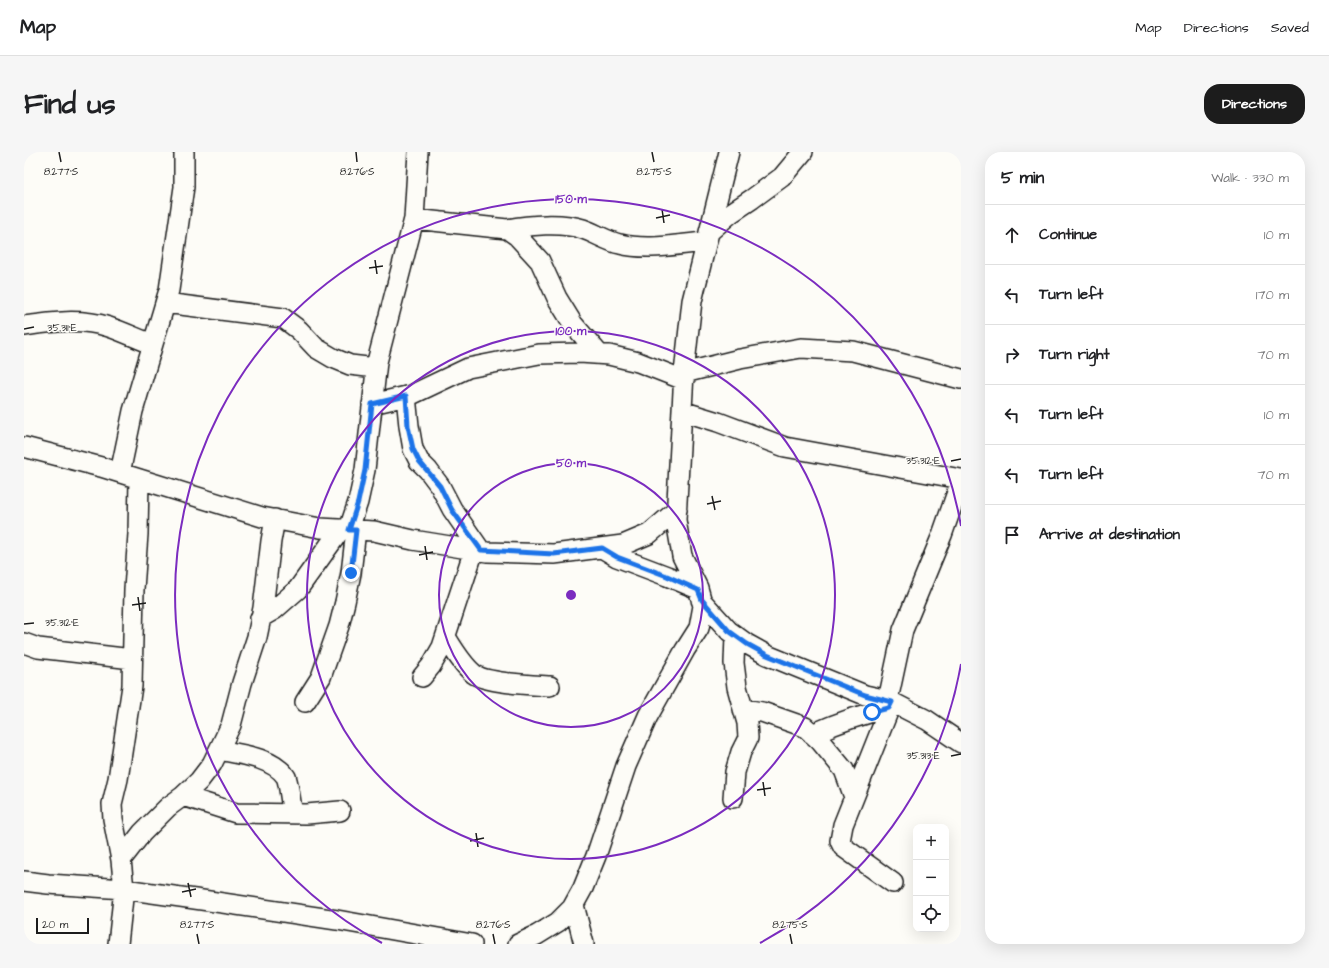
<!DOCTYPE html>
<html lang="en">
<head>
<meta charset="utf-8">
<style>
	:root { --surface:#fff; --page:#f6f6f6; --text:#202124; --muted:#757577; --line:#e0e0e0; --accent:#1c1c1c }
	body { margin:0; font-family:"Architects Daughter",sans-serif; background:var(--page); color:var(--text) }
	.controls { position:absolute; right:12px; bottom:12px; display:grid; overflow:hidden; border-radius:8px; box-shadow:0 4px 16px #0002 }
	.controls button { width:36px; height:36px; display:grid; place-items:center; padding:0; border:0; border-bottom:1px solid var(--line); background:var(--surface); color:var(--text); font:20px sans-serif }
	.scale { position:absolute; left:12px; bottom:10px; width:53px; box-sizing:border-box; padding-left:4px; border:2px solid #1c1c1c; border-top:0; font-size:11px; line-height:14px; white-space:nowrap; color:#1c1c1c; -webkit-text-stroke:3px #fdfcf7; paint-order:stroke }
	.stop { position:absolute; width:12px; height:12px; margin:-9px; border:3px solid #1a73e8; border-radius:50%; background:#fff }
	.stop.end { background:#1a73e8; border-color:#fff; box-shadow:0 1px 4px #0008 }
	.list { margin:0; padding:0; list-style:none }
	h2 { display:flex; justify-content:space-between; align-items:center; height:52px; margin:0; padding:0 16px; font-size:17px }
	h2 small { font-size:13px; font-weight:400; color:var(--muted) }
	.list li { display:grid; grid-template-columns:26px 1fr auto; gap:12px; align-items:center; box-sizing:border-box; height:60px; padding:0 16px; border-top:1px solid var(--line) }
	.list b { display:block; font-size:15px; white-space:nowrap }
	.list em { font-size:13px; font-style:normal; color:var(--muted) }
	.icon { flex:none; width:22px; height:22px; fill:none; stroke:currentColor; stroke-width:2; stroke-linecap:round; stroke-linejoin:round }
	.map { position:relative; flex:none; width:937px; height:792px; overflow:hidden; border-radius:16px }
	header { display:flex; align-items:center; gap:24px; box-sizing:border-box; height:56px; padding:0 20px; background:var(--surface); border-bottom:1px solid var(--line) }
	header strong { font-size:19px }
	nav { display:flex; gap:22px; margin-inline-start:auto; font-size:14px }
	.intro { display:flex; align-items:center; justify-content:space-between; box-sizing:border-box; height:96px; padding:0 24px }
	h1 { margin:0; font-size:28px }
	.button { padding:10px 18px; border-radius:16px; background:var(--accent); color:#fff; font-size:14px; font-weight:700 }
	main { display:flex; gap:24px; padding:0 24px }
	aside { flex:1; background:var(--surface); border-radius:16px; box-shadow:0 4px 16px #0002 }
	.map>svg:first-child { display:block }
</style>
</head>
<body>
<header>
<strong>Map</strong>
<nav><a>Map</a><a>Directions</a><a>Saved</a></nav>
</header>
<div class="intro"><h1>Find us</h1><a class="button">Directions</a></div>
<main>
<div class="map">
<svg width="937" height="792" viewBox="0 0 937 792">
	<rect width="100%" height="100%" fill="#fdfcf7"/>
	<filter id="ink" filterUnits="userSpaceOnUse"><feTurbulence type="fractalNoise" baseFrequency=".025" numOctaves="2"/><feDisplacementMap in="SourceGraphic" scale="8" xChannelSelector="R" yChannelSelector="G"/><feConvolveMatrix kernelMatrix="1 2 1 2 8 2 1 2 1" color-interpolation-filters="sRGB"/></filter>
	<g filter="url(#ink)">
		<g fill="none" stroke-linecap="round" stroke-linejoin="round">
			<defs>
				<path id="minor" d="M390,67L483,77L493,84L516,109L533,146L549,172L575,202
					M483,77C505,73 538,70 559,77C571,81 585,90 596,92C624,99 654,92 682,90
					M685,80L707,61L728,47L758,25L779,0
					M141,151L259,166L275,178L292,196L309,206L326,213L352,216
					M0,174C28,170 57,166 85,175C100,180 114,187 128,192
					M660,221L716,207L777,196L829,199L937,227
					M382,244L385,274L389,297L395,309L404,318L416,334L428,357L457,399
					M348,252L387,243L444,216L515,202L556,201L585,203L614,210L660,228
					M658,259L694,270L761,295L937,327
					M0,295L77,315L238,365L296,376L350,379L389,388L463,400L530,402L599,393L625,382L653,358
					M96,321L109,259L145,138L160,35V0
					M325,377L334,350L341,318L353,210L390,67L394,0
					M578,396L593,405L643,424L674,437
					M677,448L705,479L723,492L743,503L841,543L864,548L903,568L937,591
					M236,466L250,458L274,437L317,377
					M422,485C430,498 438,512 450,522C462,531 510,533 526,534
					M0,491L14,496L108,507
					M398,525L407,514L418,495L450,398
					M864,548L879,478L918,383L937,329
					M281,550L297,525L315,474L321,450L327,421L332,378
					M868,550L819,673L816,689L819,695L869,731
					M719,557L738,560L781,575L796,589L820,618L830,645
					M788,582C813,571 838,562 865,556
					M195,598C216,602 250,606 262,625C265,631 267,654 269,662
					M159,644L212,661L283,662L316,659
					M709,646L711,620L717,600L724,586L723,571L713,535L710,511L711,484
					M97,708L118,681L144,655L159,644L175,629L188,612L207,573L218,531L233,485L239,456L247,389L251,367
					M0,729L24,732L100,737L185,749L313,768L448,792
					M550,753L560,792
					M94,792L100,737L97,708L89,667L88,652L94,627L108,534L110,437L114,382L115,327
					M494,792L513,783L534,770L548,756L559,736L572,704L602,614L624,564L661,498L675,476L679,454L674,436L658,404L652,368L660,221L668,149L705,0"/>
			</defs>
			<use href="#minor" stroke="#1c1c1c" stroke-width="22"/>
			<use href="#minor" stroke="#fdfcf7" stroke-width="19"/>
		</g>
	</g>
	<g fill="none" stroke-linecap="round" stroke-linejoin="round" filter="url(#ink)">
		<path stroke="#1a73e8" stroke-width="5" d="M327,421L332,378H325L334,350L341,318L348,252L382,244L384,274L389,297L395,309L416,334L428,358L457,398L530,402L578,396L593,405L643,424L674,438L678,448L705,479L723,492L743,503L841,543L868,550L865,556L848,560"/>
	</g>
	<path fill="none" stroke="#1c1c1c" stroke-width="1.5" d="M35,0L37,10M332,0L333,10M628,0L630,10M638,57L640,71M632,66L646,63M351,108L353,122M345,116L359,114M0,177L10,175M927,309L937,307M688,344L691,358M683,352L697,349M401,394L403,408M395,403L409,400M114,445L116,459M108,453L122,451M0,472L10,471M927,604L937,602M739,630L741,644M733,638L747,636M452,681L454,695M446,689L460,686M164,731L167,745M158,740L172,737M173,782L175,792M469,782L471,792M766,782L768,792"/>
	<g fill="none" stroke="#7b2cbf" stroke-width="2">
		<circle cx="547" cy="443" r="132"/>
		<circle cx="547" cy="443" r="264"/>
		<path d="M937 512A396 396 0 0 1 736 791M358 791A396 396 0 1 1 937 374"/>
	</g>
	<g font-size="10" text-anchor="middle" fill="#1c1c1c" stroke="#fdfcf7" stroke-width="3" stroke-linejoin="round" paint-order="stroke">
		<text x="37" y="23">8.277°S</text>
		<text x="333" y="23">8.276°S</text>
		<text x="630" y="23">8.275°S</text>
		<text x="38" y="179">35.311°E</text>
		<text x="899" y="312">35.312°E</text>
		<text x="38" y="474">35.312°E</text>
		<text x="899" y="607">35.313°E</text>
		<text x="173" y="776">8.277°S</text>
		<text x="469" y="776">8.276°S</text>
		<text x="766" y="776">8.275°S</text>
	</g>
	<circle cx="547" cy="443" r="6" fill="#7b2cbf" stroke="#fdfcf7" stroke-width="2"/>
	<g font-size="12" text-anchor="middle" font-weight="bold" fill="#7b2cbf" stroke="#fdfcf7" stroke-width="3" stroke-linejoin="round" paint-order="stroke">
		<text x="547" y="51">150 m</text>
		<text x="547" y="183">100 m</text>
		<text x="547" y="315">50 m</text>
	</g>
</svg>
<div class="controls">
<button>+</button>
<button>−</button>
<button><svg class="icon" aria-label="locate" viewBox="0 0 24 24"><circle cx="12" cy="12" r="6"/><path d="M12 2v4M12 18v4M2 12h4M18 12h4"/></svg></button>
</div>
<div class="scale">20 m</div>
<div class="stop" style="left:848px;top:560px"></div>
<div class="stop end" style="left:327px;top:421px"></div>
</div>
<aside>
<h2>5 min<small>Walk · 330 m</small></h2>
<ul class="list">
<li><svg class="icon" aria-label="ahead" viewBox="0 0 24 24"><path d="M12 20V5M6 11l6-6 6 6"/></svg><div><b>Continue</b></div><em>10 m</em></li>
<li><svg class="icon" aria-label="left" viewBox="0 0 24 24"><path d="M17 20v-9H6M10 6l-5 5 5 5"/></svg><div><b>Turn left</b></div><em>170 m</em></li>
<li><svg class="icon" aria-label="right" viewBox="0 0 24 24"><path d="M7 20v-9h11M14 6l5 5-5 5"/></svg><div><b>Turn right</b></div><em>70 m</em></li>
<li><svg class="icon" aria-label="left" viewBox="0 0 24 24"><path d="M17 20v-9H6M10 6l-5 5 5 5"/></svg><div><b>Turn left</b></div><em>10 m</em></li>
<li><svg class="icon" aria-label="left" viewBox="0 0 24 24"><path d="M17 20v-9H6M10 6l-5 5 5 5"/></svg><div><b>Turn left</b></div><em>70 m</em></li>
<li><svg class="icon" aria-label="arrive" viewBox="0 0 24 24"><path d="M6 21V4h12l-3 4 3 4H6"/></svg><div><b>Arrive at destination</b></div></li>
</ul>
</aside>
</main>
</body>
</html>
